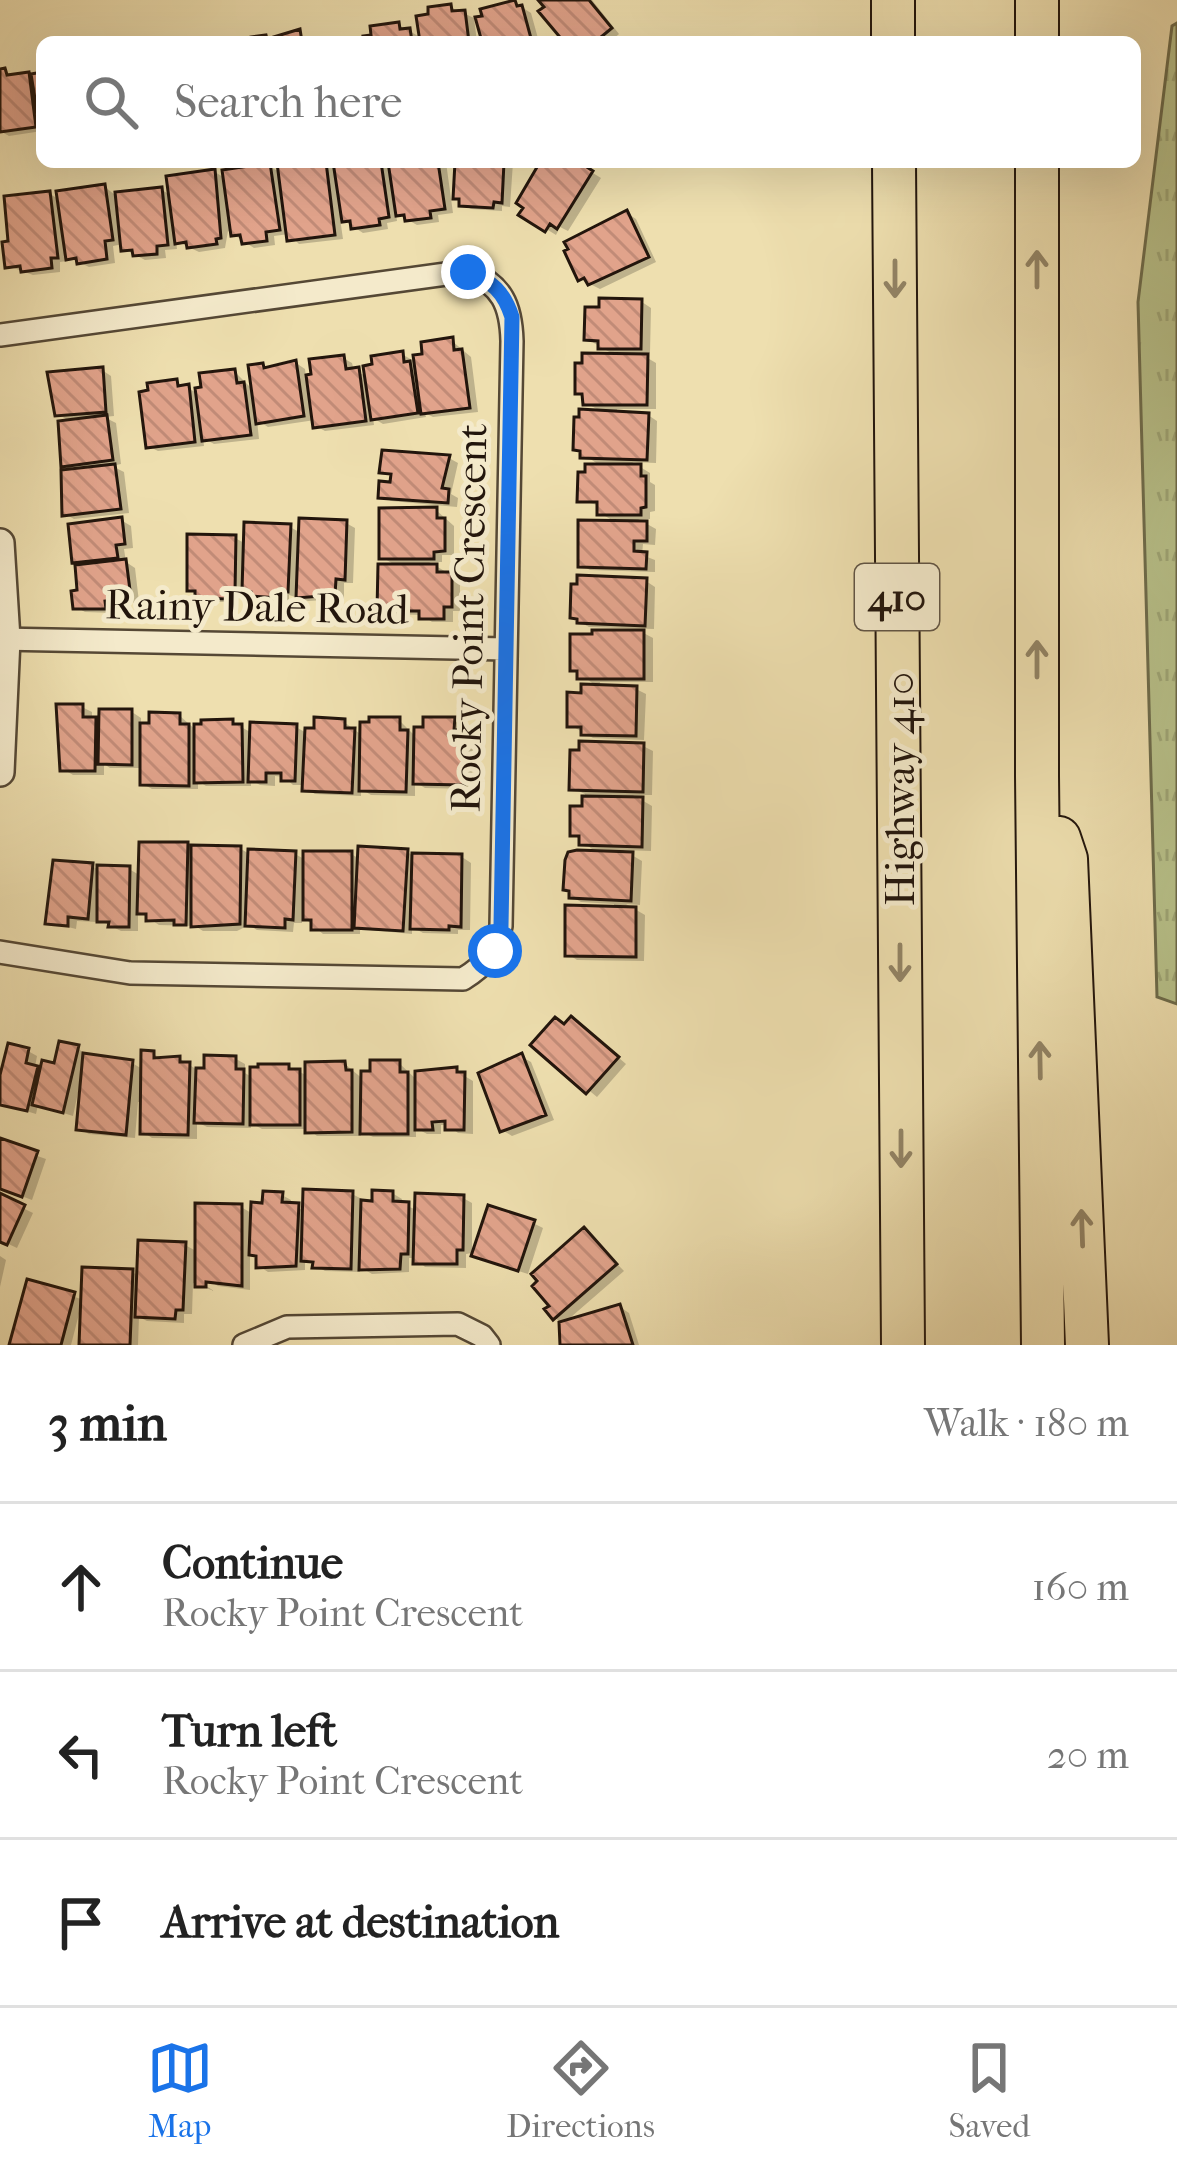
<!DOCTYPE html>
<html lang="en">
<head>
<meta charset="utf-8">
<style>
	:root { --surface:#fff; --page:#f2f2f2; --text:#222; --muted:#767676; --line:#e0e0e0; --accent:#1a73e8 }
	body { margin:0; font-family:"IM FELL French Canon",serif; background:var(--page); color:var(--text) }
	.stop { position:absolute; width:36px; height:36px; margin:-27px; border:9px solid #1a73e8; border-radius:50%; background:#fff }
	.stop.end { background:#1a73e8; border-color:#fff; box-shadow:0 3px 12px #0008 }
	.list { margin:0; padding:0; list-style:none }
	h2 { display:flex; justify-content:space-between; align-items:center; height:156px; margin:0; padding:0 48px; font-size:51px }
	h2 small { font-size:39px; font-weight:400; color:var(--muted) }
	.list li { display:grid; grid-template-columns:78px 1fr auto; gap:36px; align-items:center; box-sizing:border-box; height:168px; padding:0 48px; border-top:3px solid var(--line) }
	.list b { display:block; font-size:45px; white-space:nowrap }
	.list p { margin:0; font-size:39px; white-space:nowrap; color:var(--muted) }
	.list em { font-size:39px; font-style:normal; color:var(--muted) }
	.icon { flex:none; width:66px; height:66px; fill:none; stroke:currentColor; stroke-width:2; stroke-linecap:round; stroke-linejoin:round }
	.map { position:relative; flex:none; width:1177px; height:1345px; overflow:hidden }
	.search { position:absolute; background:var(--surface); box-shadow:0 12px 48px #0002; left:36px; right:36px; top:36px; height:132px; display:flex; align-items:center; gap:30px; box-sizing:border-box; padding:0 42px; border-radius:18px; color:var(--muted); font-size:45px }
	.sheet { height:660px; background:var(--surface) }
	nav { display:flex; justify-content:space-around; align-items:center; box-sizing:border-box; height:168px; border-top:3px solid var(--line); background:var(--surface); font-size:33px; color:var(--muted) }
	nav a { display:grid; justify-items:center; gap:6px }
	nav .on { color:var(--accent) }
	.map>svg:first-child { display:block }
</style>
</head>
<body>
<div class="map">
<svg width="1177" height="1345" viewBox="0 0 1177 1345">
	<defs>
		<pattern id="park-tufts" width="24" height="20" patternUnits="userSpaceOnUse" patternTransform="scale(3)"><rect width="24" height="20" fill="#b8c28b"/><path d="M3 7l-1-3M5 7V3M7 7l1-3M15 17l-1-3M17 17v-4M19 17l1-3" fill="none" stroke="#9ea677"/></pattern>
		<pattern id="building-back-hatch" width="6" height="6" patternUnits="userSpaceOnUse" patternTransform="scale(3)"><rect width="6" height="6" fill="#e1a38b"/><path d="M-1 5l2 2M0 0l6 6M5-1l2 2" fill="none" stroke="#c18b77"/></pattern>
	</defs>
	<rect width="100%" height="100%" fill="#eedfaf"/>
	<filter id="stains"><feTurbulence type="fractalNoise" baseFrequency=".00167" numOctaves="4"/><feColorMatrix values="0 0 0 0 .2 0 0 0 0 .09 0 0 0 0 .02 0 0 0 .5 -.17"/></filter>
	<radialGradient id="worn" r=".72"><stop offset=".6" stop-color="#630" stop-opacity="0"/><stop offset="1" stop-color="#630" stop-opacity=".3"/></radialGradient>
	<path fill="url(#park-tufts)" stroke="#6d6c4c" stroke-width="3" d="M1177,23V1004L1157,997L1138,302L1172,26Z"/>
	<path fill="#0003" d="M542,0H592L619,34L610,42H568Z
		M515,3L531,13L539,42H485Z
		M450,7L474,18L477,42H367L398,25L422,38Z
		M346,38L353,42H320V41Z
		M5,71L16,78L42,75V131L9,136L0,131V72Z
		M308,162H328L337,167L336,162H446L453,213L438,215L439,222L417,225L396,213L397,221L387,223L388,229L363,233L340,218L343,239L299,244L289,234L274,236L275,245L254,248L228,231L225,248L199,252L176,241L177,249L165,250L166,258L145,260L124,249L123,244L113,246L115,263L89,267L66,256L67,261L60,262V272L33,275L8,266L50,194L60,200L105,187L115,195L162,190L172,196L215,172L226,179L269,166L281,173L280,165Z
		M458,162H513L510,207L502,206V211L471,209L462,204Z
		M543,162H575L601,178L568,231L560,227L556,235L522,214Z
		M627,213L636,219L656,262L600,289L580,279Z
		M642,302L651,308L650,353H639L656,363V409H617V414L648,415L657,421L656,463L632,462L650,473V482L655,485V511L650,512V519H638L656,529L655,545L643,544L642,555L655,560V572L590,570L581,565L617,523L600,513V506L580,500L602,467L576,449L604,413L586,403V397L578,392L618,357L587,339Z
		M452,341L471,357L478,412L433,417L425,413L426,417L383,424L373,418L374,425L325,431L316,426L315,420L268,427L257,420L259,439L214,444L203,438L204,446L158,451L148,446L176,382L195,392L235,372L255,392L262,366L270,370L296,363L305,369L306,378L343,358L352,363L354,371L367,376L402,354L417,363Z
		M102,370L111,376L114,416L104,417L116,423L121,464L112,466L124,472L129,513L74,519L65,514L75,472L64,466L72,423L58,414Z
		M384,453L449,458L458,463L451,494L458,498L457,507L391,501L382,496L393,486V477L383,471Z
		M436,510L454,526V555H442V562H429L460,580V611H453V622H432L422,615L390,614L380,609L398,567L382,557Z
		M121,520L131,526L133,548L124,549L126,562L135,568L139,602L113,605L114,613L85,612L76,607L81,593L71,527Z
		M346,523L355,528L353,583H344V599L308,601L289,595V601L263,600L243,589V595H235V602H207L190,589L235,538L246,544L290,527L301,533Z
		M646,581L655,587L654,629L589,627L580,622Z
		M636,629L653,638V682H600V688L636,689L646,694L644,740L593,738L570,725L584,696L599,688L573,669L636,633Z
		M82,707L92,712V720L102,724L132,712L141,718V726L180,716L197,731L232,722L252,733L296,727L308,734L344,722L363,736L399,720L417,738L454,720L473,738L472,789L425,788L415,782V796L371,795L361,789V796L315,794L306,789V785H293L284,777L275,776V786L260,785L251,780V786H206L198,781V789H152L143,784V768H110L104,764V775H73L63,769Z
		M643,746L653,751L652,795H633L652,806L651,851L623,850L642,861L640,905L626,904L645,915L644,961L577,960L568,954L614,909V904L581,902L572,897V892L611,855V850L592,849L573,834L585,809V794L572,788Z
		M187,845L241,849L251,855L295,854L306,860L351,854L360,859L407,852L414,856L462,857L471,863L470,930H458V934L423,933L412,927V934L360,929V934H323L302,916V923H294L293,932L257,930L249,925L237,931H203L195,926L159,925L138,911V931H121L97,919V922L77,921L76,929L48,922L92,866L100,871L129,869L141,876Z
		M581,1025L626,1064L597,1097L534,1045L566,1026Z
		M78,1048L86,1056L132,1063L144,1070L153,1054L165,1060L180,1059L199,1071L236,1059L245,1064V1073L253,1078L289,1067L308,1076L345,1064L364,1080L399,1063L418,1081L456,1071L473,1081V1134L458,1133L448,1125H441V1134H427L416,1128V1137H373L361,1131V1136H317L308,1129H262L251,1123V1128L207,1127L197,1122V1139L152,1138L143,1132V1102H138L135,1138L89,1134L79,1129L83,1089L79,1088L73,1116L38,1105L36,1114L0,1103V1088L28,1051L37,1056L35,1067L43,1072L56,1067Z
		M522,1057L531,1062L554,1120L512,1136L502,1130Z
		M0,1143L46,1159L32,1200L0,1188Z
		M392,1193L402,1199V1204L417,1210L463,1198L472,1203V1253L466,1254V1268L425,1267L416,1258H409V1272L372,1274L360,1267V1272L325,1271L305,1260V1270L268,1272L259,1266V1257L250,1252V1290L218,1286L203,1277V1284L214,1291L193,1283L192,1314H184V1323L147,1321L139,1317L138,1345H82L80,1310L71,1345H12L29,1282L84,1300L132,1272L139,1276L185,1245L198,1252L241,1207L253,1214L282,1195L291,1200V1206L306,1211L352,1194L362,1199V1203L375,1204Z
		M0,1197L33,1213L17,1248L0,1240Z
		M533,1223L543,1228L528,1274L484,1260Z
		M585,1231L624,1271L563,1324L555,1318L553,1306Z
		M0,1256L6,1260L0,1287Z
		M620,1307L629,1313L639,1345H564L561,1337Z"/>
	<path fill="url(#building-back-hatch)" stroke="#22150c" stroke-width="3" d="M515,0L517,6L522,5L532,42H482L475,17L482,16L480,9Z
		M538,0H589L612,28L595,42H564L538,11L544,7Z
		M451,4L452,11L465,10L469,42H420L416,16L428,14V7Z
		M399,22L400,29L410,28L412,42H364L363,36L371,35L370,26Z
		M300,29L302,42H252L251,37L266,35L267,39Z
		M5,68L7,75L29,72L36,127L0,132V69Z
		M42,72V135L41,136L31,74Z
		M326,162L335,235L287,241L277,163Z
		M333,162H381L389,217L379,219L380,225L351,229L350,221L342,222Z
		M388,162H438L445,209L430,211L431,218L405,221L404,215L396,216Z
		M455,162H504L502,203L494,202L493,208L459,206V199H453Z
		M540,162H579L593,171L557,229L550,224L545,232L518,215L523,208L516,203Z
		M270,163L280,230L266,232L267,241L242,244L240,235L231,236L222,170Z
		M215,169L221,238L216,239L217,244L187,248L186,242L175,244L166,176Z
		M105,184L113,240L105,241L107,259L77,264L76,258L66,260L56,191Z
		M162,187L168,245L157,246V254L133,256L132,250L121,251L115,192Z
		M50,191L58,258H51L52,268L21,272L20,266L5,268L2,242L8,241L4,196Z
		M627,210L649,257L588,285L584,278L578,281L564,251L568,249L564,242Z
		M599,298L642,299L641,349H598V341L584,340L585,307H599Z
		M453,337L454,350L462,349L470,408L421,414L413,355L422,354L421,342Z
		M403,351L404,362L410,361L418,413L371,420L363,366L372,364L371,356Z
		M582,353L648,354L647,405H583L582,394H575V363H582Z
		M344,355L346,369L359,367L366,421L313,428L306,375L311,374L309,359Z
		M296,360L304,416L256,424L248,365L263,363L264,368Z
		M103,367L106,412L55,416L47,372Z
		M235,369L237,383L244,382L251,435L202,441L195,388L201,387L199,373Z
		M177,379L178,386L189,384L195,442L146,448L139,392L148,390L147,383Z
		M579,409L649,413L647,460L580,458V451L573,450L574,417H579Z
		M107,415L113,460L61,467L58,421Z
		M382,450L450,455L442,488L449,489L448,503L378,498L379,481L390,482L391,474L379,473Z
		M115,464L121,509L62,516L61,470Z
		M585,464H641V476H646V507L641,508V515H597V502H577L578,472H585Z
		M437,507V518H445V551L434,552V559H379V508Z
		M122,517L125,544L116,545L118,558L72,563L68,524Z
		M299,518L347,520L345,580L336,579L335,595L296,598Z
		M578,520L647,521V541H634V551L647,552L646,569L578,567Z
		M244,522L291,524L288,592H280V598L251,596V592L242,591Z
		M187,534L236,535L235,592L227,591V599L195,598V591H187Z
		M126,559L131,598L105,601L106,609H73L71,591L77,590L75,565Z
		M378,564H437V572H452V607H444V619H419V611H377Z
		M577,575L647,578L645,626L577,623V619L570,618L571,584H577Z
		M592,630H644V679H577V671H570V634H592Z
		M581,684L637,686L636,736L581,735V727H567V692L581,693Z
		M56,704H83V717H96L95,771H60Z
		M99,709H132V765L98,764Z
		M149,712L180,713V724H189V786L140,785V723H149Z
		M314,717L345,719V728H355L352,793L302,791L305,728H314Z
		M369,717H400V730H408L406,792L359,791L360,722H369Z
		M423,717H455L454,730H465L464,785L413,784L414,727H423Z
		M233,719V724H242L243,782L194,783V724H201V720Z
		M250,722L297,724L295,781H281V773H266V782H248Z
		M579,741L644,743L643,792L569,790L570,750H579Z
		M582,796L643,797L642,847L579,845V836H570V806H582Z
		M139,842H188L186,925H174V920L146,921V914H137Z
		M191,845L241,846L240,924L191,927Z
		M358,846L408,849L403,931L354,928Z
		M248,849L296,851L293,920L285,919V928L245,926Z
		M577,850L633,852L631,901L569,898V891L563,890L565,860L568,852Z
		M303,851H352V930H311V920H303Z
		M412,853L462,854L461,927L449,926V930L410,929Z
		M53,860L93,863L88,919L68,917V926L45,924Z
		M97,865L130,866L129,927H108L109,922H97Z
		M565,905L636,907V957L565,956Z
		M571,1016L619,1057L586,1094L530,1045L555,1017L564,1024Z
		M59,1041L79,1045L63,1113L32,1105L42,1060L54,1063Z
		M8,1043L29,1048L26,1063L38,1066L27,1111L0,1105V1075Z
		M141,1050L154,1051V1058L180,1056V1062H190L188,1135L140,1134Z
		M83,1053L133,1060L126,1135L76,1130Z
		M522,1053L546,1115L500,1132L478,1073Z
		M204,1055L236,1056V1069H244L243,1124L194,1123L196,1068H204Z
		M370,1060H400V1072H408V1134H360L361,1071H370Z
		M345,1061L346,1070H352V1132L305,1133V1062Z
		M258,1064H289V1069H300V1125H250V1067H258Z
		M457,1067V1072H465L464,1130H445V1121L432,1122L433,1130H415V1071Z
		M0,1138L38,1151L22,1197L0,1189Z
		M303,1189L353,1191L351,1269L312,1268L313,1262L301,1261Z
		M372,1190L393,1191V1201L409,1202L408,1254H401L400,1269L359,1270L361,1200L372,1201Z
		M263,1191L283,1192L282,1202L299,1203L296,1266L256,1268V1256L249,1255L251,1202L262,1203Z
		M0,1193L25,1205L7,1245L0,1242Z
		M415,1193L464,1195L463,1250H457V1264H413Z
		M195,1203L242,1204V1286L206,1282V1287H195Z
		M488,1205L535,1220L518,1271L471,1256Z
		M584,1227L617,1264L553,1320L544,1309L549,1306L532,1286L537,1281L531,1274Z
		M138,1240L186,1242L183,1310H176L175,1319L135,1317Z
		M82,1267L133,1269L130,1345H79Z
		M27,1279L75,1292L61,1345H9Z
		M620,1304L633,1345H560L559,1322Z"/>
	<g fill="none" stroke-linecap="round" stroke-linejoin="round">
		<defs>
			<path id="minor" d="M0,335L468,271C502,285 511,305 512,341L501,926C495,954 487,964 463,979L130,973L0,952
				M0,639L506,649
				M244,1345L287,1327L458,1324L482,1336L489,1345"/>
			<path id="tertiary" d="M0,543L6,639L0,772"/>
			<path id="motorway" d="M893,0V42
				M1037,42V0
				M894,162L903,1345
				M1037,162V776L1043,1345
				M1059,838L1066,859L1087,1345"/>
		</defs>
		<use href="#minor" stroke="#554835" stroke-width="26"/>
		<use href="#tertiary" stroke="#554835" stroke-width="32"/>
		<use href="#motorway" stroke="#22150c" stroke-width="46"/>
		<use href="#minor" stroke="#f4eacb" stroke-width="21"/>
		<use href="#tertiary" stroke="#f4eacb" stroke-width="27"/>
		<use href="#motorway" stroke="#eedfaf" stroke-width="42"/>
	</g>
	<defs><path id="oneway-shaft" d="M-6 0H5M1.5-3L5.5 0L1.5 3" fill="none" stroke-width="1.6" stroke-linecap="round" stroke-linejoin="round" transform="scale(3)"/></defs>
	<g stroke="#928466">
		<use href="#oneway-shaft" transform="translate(1037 269) rotate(-90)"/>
		<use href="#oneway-shaft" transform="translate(895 279) rotate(90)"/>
		<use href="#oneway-shaft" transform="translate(1037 659) rotate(-90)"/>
		<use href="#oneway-shaft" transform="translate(900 963) rotate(90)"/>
		<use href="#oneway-shaft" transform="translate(1040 1060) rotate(-91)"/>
		<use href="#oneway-shaft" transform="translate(901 1149) rotate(90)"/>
		<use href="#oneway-shaft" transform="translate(1082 1228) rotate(-92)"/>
	</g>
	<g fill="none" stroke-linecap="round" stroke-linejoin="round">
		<path stroke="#1a73e8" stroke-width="15" d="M468,272C492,281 504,292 512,317L501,926L495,951"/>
	</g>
	<g text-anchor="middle" stroke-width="10" stroke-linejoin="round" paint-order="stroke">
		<rect fill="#f4eacb" stroke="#615545" stroke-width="3" x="855" y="564" width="84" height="66" rx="9"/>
		<g font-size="39" font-weight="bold" fill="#22150c">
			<text x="897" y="611">410</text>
		</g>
		<g font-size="42" fill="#22150c" stroke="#f4eacb">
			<text transform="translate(257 606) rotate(1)" y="15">Rainy Dale Road</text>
			<text transform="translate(468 618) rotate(-89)" y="15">Rocky Point Crescent</text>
			<text transform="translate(899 789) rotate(-90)" y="15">Highway 410</text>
		</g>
	</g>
	<rect width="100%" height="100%" filter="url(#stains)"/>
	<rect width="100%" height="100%" fill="url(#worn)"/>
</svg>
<div class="stop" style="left:495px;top:951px"></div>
<div class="stop end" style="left:468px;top:272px"></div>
<div class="search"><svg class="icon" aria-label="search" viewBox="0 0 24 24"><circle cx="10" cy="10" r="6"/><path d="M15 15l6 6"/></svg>Search here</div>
</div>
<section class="sheet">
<h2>3 min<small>Walk · 180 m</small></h2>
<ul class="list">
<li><svg class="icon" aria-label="ahead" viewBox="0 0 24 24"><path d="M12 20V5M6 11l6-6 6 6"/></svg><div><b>Continue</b><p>Rocky Point Crescent</p></div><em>160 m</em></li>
<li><svg class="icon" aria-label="left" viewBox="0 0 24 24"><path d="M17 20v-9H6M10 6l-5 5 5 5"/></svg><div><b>Turn left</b><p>Rocky Point Crescent</p></div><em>20 m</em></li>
<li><svg class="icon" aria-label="arrive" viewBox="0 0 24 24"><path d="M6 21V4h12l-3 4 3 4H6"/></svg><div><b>Arrive at destination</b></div></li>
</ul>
</section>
<nav>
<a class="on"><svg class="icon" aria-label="map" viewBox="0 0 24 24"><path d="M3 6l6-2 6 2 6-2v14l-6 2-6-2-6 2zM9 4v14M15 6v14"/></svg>Map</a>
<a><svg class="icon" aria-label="directions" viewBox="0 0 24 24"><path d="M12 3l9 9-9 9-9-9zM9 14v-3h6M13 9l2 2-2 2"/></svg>Directions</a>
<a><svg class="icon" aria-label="saved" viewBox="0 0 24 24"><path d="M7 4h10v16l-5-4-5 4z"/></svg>Saved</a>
</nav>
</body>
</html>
